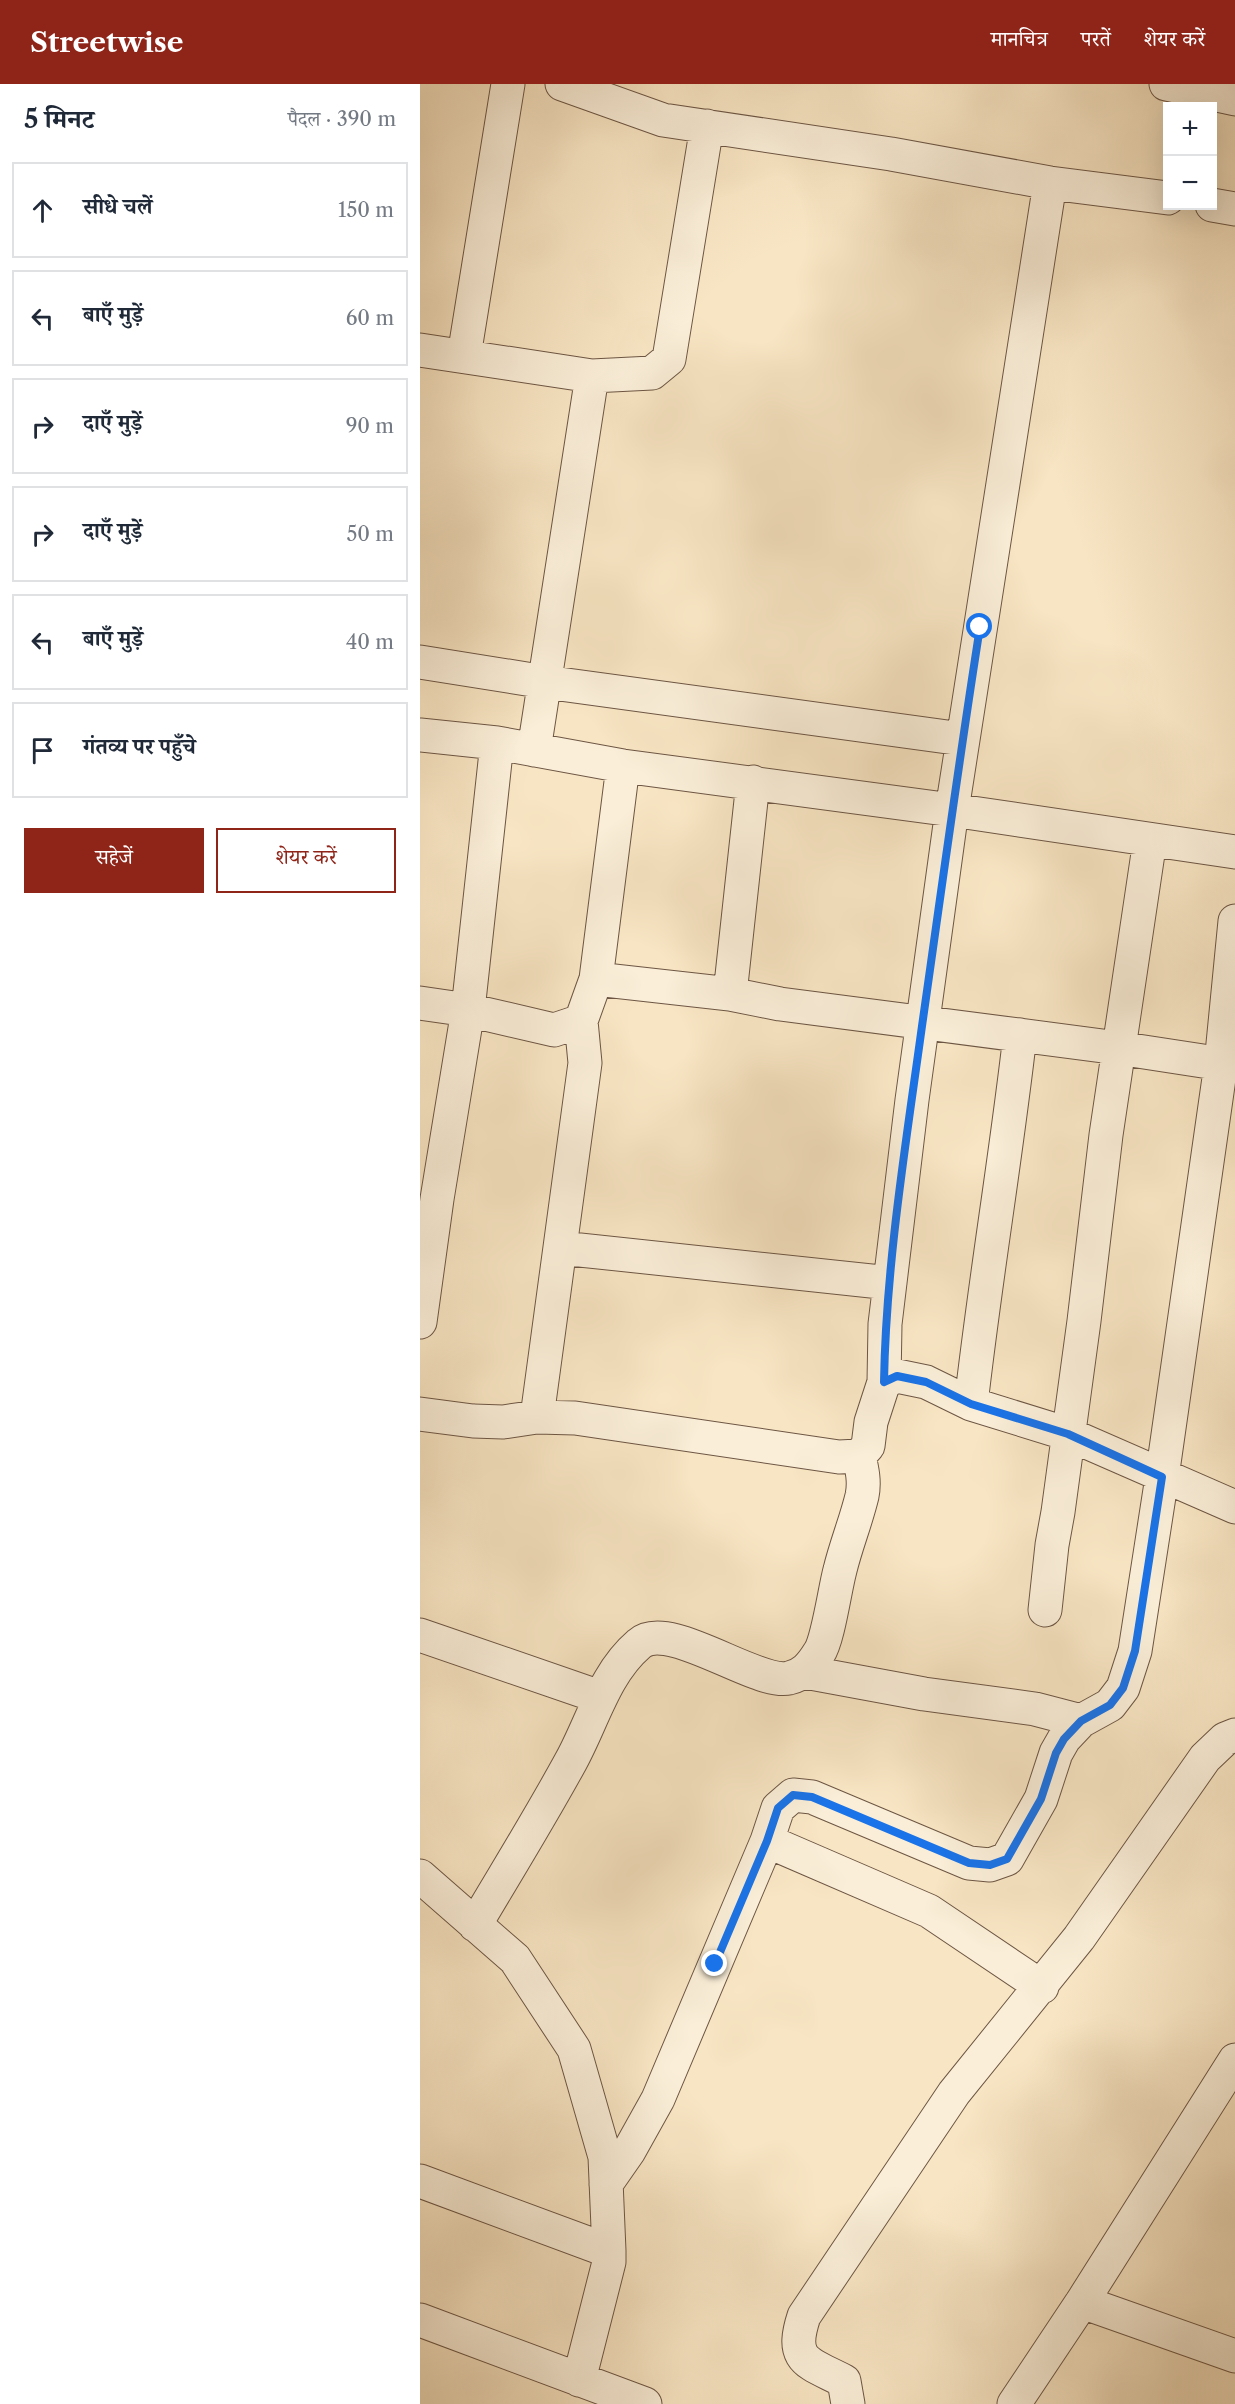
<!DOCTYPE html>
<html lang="hi">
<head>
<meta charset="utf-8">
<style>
	:root { --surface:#fff; --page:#f2f2f3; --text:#1f2937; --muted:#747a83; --line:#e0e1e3; --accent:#8f2418 }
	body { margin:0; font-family:"Libre Caslon Text","Noto Serif Devanagari",serif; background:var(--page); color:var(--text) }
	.controls { position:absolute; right:18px; top:18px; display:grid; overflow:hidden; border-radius:0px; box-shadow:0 6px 24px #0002 }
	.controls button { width:54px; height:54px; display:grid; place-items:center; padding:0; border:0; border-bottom:2px solid var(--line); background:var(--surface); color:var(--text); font:30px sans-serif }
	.stop { position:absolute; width:18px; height:18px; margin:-14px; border:4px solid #1a73e8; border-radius:50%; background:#fff }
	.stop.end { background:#1a73e8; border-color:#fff; box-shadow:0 2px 6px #0008 }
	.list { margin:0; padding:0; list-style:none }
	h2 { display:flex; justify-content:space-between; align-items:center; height:78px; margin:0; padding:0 24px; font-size:26px }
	h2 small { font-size:20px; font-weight:400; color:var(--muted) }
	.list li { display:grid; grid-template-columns:39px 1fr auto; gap:18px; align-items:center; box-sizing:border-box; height:96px; margin:0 12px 12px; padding:0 12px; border:2px solid var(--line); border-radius:0px }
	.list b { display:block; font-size:22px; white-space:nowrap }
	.list em { font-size:20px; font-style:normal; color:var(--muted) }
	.actions { display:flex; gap:12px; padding:18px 24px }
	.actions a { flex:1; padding:14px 0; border:2px solid var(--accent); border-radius:0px; text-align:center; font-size:21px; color:var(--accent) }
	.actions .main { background:var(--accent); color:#fff }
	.icon { flex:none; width:33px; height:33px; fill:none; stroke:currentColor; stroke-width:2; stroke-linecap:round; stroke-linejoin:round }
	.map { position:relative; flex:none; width:815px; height:2320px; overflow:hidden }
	header { display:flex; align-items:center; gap:36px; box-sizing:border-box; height:84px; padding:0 30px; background:var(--accent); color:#fff }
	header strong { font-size:28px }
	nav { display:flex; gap:33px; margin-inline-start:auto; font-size:21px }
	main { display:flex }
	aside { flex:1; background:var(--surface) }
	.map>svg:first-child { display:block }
</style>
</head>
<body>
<header>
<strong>Streetwise</strong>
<nav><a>मानचित्र</a><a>परतें</a><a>शेयर करें</a></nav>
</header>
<main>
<aside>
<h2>5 मिनट<small>पैदल · 390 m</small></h2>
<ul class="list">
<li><svg class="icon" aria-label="ahead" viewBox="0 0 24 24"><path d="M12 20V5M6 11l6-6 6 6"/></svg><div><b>सीधे चलें</b></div><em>150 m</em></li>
<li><svg class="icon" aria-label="left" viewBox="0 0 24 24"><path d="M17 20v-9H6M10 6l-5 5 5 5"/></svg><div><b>बाएँ मुड़ें</b></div><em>60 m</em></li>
<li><svg class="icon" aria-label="right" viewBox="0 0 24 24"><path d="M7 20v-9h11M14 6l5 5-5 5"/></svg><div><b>दाएँ मुड़ें</b></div><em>90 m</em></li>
<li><svg class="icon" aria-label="right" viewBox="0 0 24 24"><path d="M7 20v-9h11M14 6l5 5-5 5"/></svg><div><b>दाएँ मुड़ें</b></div><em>50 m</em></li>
<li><svg class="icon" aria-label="left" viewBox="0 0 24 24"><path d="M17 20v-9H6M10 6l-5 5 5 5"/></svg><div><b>बाएँ मुड़ें</b></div><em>40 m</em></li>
<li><svg class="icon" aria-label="arrive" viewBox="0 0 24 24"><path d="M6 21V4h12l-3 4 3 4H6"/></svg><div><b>गंतव्य पर पहुँचे</b></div></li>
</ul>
<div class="actions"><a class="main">सहेजें</a><a>शेयर करें</a></div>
</aside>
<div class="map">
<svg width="815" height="2320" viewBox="0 0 815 2320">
	<rect width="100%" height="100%" fill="#f8e5c3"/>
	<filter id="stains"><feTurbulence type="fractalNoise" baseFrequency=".00333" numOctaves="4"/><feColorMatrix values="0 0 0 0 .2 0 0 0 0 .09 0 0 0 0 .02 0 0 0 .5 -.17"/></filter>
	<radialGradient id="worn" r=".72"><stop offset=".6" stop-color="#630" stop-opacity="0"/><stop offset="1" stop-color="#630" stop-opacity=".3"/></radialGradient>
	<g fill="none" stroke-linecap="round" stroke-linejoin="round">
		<defs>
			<path id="minor" d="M142,0L243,36L471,70L630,99L748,114
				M746,0L815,15
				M792,121L815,125
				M0,266L172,292L232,289L249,275L287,42
				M44,272L88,0
				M0,578L125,598L542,655
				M0,651L77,659L203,682L532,726L815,768
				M114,666L172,292
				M176,895L310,910L360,920L698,964L815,982
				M310,910L333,698
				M0,919L48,926L134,946L161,937L176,895L203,682
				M141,1164L470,1199
				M0,1238L17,1115L48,926L77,659
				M464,1298L465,1240L492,1016L532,726L630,99
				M551,1320C565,1196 586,1074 600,951
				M0,1330L53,1337L83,1338L117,1333L155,1334L419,1373L439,1372L448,1362L451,1338L464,1298L477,1292L506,1298L551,1320L648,1350L815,1423
				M117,1333L165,979L161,937
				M625,1526L632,1461L638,1428L664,1237L686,1051L730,756
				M0,1551L180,1613
				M385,1588L504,1610L615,1625L661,1637
				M347,1757L509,1827L622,1903
				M0,1792L95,1875L154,1965L185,2073L189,2167V2178L159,2296
				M55,1841C87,1787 121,1732 151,1677C173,1637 184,1590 219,1560C248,1534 337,1602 369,1594C383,1591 391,1582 399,1569C408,1556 415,1504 420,1486C426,1461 436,1437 442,1412C445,1398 442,1385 439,1372
				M0,2097L189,2167
				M186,2100L209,2067L238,2015L347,1757L358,1724L373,1711L392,1713L549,1779L570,1781L587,1775L621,1715L636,1669L644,1655L661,1637L690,1621L703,1604L715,1567L742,1393L801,980L815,837
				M662,2218L815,2272
				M0,2236L225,2320
				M428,2320L424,2297C388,2278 369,2278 384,2232L534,2009L659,1854L785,1674L805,1655L815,1651
				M594,2320L662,2218L815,1976"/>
		</defs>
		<use href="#minor" stroke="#6d5644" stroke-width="35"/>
		<use href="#minor" stroke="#faeed8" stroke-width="33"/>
	</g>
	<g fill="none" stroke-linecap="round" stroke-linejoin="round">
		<path stroke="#1a73e8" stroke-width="8" d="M295,1880L347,1757L358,1724L373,1711L392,1713L549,1779L570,1781L587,1775L621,1715L636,1669L644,1655L661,1637L690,1621L703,1604L715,1567L742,1393L648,1350L551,1320L506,1298L477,1292L464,1298C466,1180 486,1059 502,942C521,809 539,676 560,543"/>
	</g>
	<rect width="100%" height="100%" filter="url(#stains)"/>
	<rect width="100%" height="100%" fill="url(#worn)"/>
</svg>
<div class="controls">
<button>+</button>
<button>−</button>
</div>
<div class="stop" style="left:560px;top:543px"></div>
<div class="stop end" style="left:295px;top:1880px"></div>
</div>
</main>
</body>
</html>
